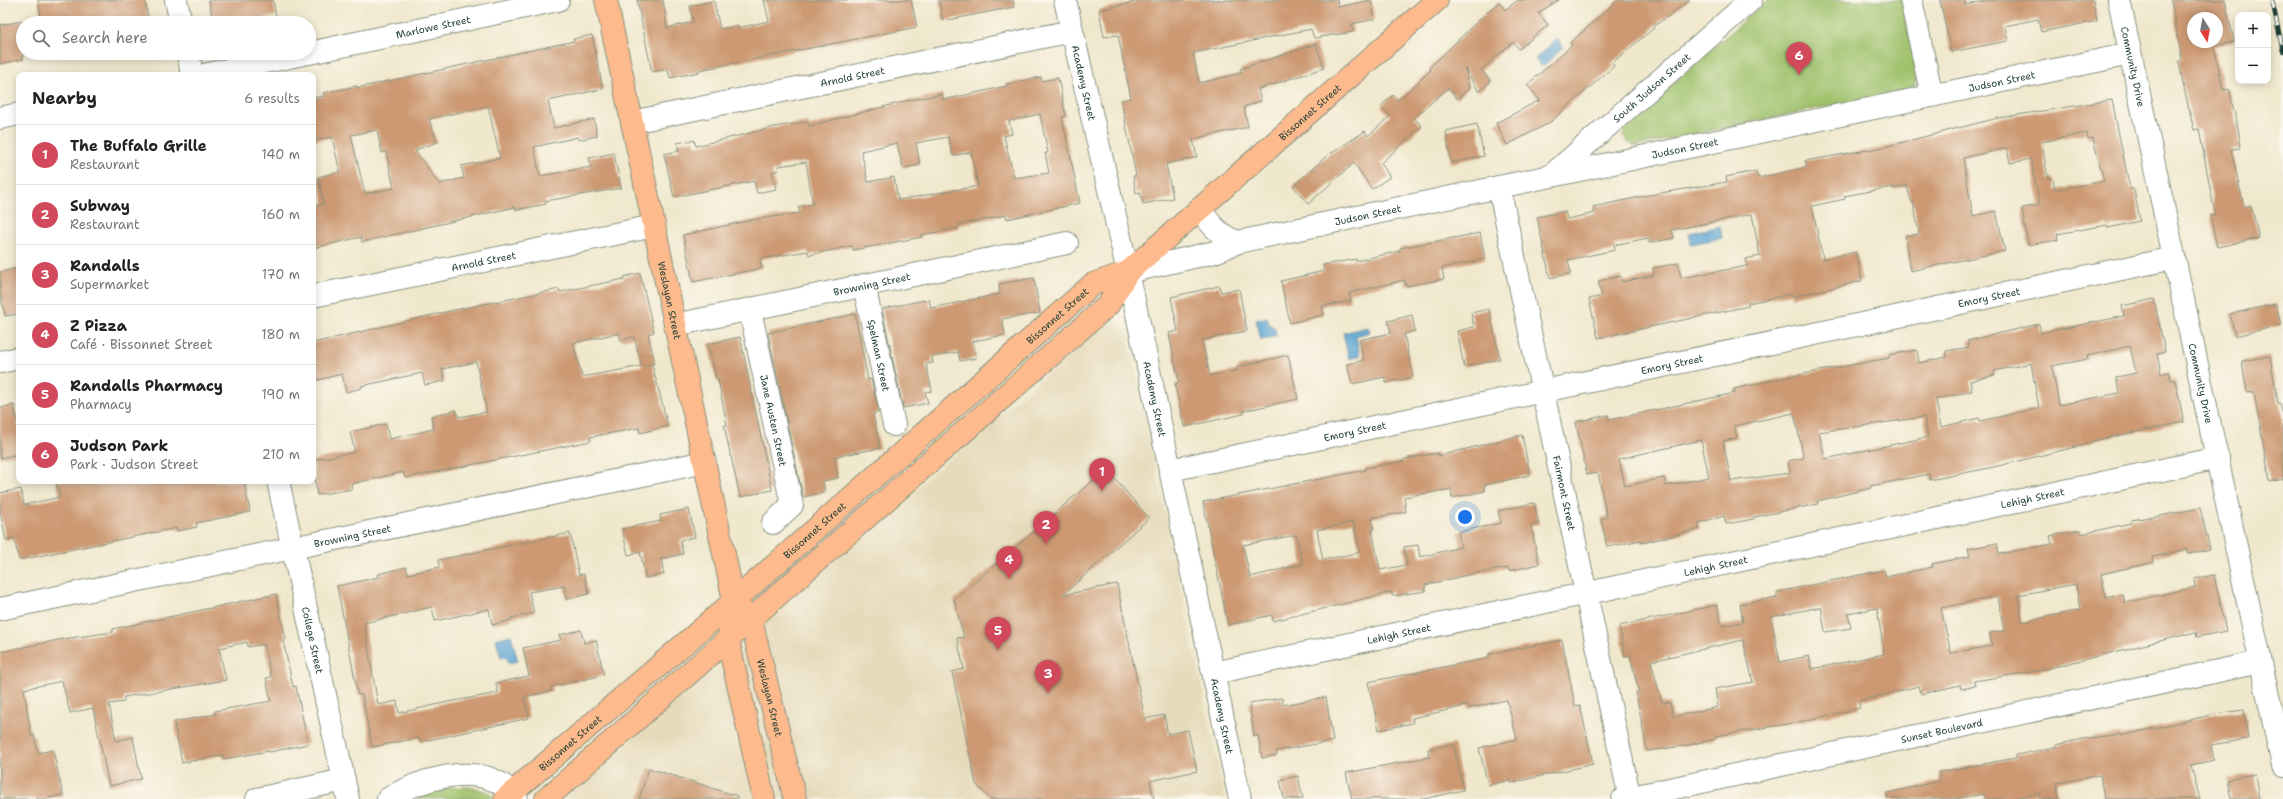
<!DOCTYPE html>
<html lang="en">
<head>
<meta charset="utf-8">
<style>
	:root { --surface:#fff; --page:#f2f2f2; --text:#222; --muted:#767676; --line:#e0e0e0; --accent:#d1495b }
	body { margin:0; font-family:"Shantell Sans",sans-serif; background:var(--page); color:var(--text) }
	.controls { position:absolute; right:12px; top:12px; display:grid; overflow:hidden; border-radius:8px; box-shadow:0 2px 10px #0003 }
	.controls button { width:36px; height:36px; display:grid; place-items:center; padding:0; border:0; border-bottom:1px solid var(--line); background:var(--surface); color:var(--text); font:20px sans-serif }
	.compass { position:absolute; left:2187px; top:12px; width:36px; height:36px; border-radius:50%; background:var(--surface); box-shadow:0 2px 10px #0003; rotate:169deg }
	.you { position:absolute; left:1465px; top:517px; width:14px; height:14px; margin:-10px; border:3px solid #fff; border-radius:50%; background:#1a73e8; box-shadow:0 0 0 6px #1a73e833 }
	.badge { display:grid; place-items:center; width:26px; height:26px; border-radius:50%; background:var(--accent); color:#fff; font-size:13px; font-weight:700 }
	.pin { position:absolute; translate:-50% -33px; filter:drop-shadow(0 1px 2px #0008) }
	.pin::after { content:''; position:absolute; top:21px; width:14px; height:12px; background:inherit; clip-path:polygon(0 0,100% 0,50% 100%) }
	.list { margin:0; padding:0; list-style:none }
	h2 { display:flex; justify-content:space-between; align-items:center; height:52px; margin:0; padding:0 16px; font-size:17px }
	h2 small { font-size:13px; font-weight:400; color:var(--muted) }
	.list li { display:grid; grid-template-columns:26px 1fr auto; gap:12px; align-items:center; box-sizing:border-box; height:60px; padding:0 16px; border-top:1px solid var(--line) }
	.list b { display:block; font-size:15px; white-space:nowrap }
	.list p { margin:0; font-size:13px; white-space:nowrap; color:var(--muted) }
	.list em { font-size:13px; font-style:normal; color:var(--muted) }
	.icon { flex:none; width:22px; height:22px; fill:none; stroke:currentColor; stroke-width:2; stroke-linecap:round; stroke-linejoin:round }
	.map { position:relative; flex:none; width:2283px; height:799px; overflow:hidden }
	.search { position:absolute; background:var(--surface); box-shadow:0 2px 10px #0003; left:16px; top:16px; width:300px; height:44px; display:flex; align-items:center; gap:10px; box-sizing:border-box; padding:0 14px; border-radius:22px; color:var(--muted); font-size:15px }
	.panel { position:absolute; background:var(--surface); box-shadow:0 2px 10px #0003; left:16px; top:72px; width:300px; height:412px; border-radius:8px }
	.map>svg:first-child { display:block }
</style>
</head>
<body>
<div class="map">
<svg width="2283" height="799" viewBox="0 0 2283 799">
	<rect width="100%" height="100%" fill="#fbf7ec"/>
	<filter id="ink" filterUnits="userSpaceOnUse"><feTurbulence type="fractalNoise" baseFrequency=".025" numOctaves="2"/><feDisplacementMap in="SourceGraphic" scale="8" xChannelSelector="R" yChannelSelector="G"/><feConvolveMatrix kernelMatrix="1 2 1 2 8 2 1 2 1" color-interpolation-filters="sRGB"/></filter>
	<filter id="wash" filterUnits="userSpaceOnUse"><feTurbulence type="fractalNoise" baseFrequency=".012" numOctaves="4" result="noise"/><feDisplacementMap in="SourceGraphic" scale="16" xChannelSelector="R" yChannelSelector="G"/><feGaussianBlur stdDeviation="0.9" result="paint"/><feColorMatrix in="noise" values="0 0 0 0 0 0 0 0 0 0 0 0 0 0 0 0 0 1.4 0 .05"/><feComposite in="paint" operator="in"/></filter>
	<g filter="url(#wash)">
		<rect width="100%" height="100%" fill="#f0e8cd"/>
		<path fill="#e5daba" d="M1115,320L1121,322L1128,336L1225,799H563L1107,321Z"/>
		<path fill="#9ec16a" stroke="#5e7f4f" d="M1767,0H1902L1917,78L1914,85L1909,89L1637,146C1629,145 1624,139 1624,131L1629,122Z
			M472,787L490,793L492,798L416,799L445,788Z"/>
		<path fill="#5ba3d1" stroke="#3d7082" d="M1557,39L1564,47L1542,67L1535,59Z
			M1720,226L1722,238L1691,244L1689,233Z
			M1267,317L1269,324L1275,328L1276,336L1261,340L1256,320Z
			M1368,327L1370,332L1356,336L1360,356L1349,359L1343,333Z
			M511,635L518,661L509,663L507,657L501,658L496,639Z"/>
		<g id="blocks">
			<path fill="#cc9972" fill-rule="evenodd" d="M38,0H145L149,23H42Z
				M209,0H273L276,16L254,20L255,23H213Z
				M637,0H663L667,28L693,22L690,6L714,1L720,29L737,26L738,28L769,21L764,0H911L917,27L699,70V72L670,78L668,69L652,72Z
				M939,0H1013L1014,7L943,21Z
				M1143,0H1337L1338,7L1371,0L1375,19L1352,24L1353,32L1314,38L1311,29L1193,53L1199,83L1242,73L1240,69L1316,44L1324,68L1258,89L1261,101L1244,107L1248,127L1193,139L1197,157L1166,164L1173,198L1143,204L1140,192L1136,193L1133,176H1136L1121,100L1131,98L1118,35L1104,37L1099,10Z
				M1518,0H1559L1538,13L1548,25L1519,49L1513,42L1481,70L1491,81L1479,92L1465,68L1469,88L1457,99L1448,88L1414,118L1422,126L1381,163L1390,177L1372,189L1354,163L1308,204L1293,186L1331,152L1332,153L1365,131L1368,136L1390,116L1381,106L1393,95L1398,100L1431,70L1429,68L1488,11L1499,2L1505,10Z
				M1618,0H1690L1653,27L1654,28L1612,63L1614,66L1549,123L1507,145L1496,123L1540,100L1527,85L1572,45L1570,43Z
				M1940,0H1965V5L1990,0H2093L2097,21L2041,32L2038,19L2005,26L2008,41L1951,52Z
				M2171,0H2225L2234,42L2214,46L2223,90L2229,89L2238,128L2241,148L2231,149L2244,207L2251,205L2259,238L2217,247L2210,215L2215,214L2199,129L2194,130L2183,84L2179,61L2182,60ZM2193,18H2217V42H2193Z
				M23,21V59L0,64V25Z
				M592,35L603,89L548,101L554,128L594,119L597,136L578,140V137L534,147L540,176L591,167L589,158L614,153L621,188L545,201L546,204L516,210L515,207L362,242L361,237L313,248V206L324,204L318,177L340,172L332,137L313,141V98L324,96L323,93L357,86V88L574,41L573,39ZM488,106L500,158L461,166L464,178L439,184L415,150L437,142L429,119ZM377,130L382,153L386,152L394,188L365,194L351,135Z
				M1041,77L1042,81L1058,78L1066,116L1062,117L1080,203L1007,219L1006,215L958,225L959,228L921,235L922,237L853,250L852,246L809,255L808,251L760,259L762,268L693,282L683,235L752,220L800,213L798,207L813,204L806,162L778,166L779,170L772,172L776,189L757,193L754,181L674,197L664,154L679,151L677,143L694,140L696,146L779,126L808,122L809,126L910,100L942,94L943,100L1007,86L1006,84ZM1040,114L1048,153H1045L1049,173L1014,178L1004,136L1012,134L1009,121ZM948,137L953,156L971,152L978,186L898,200L894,177L868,182L861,151L897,143L903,168L920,165L916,143Z
				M2112,100L2130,189H2134L2140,221L2108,228L2107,225L2057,234L2058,240L2028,245L2022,208L2040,205L2031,159L2010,163L2007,148L1963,158L1973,216L1996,211L2005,251L1910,271L1905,236L1919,234L1913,201H1911L1907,186L1893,189V187L1844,196L1845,199L1812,206L1823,259L1856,252L1862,281L1791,297V294L1748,303L1749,306L1598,338L1589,299L1602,296L1598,281L1621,276L1622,282L1654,275L1653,268L1678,263L1681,278L1747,266L1746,259L1760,256L1752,214L1672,230L1674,238L1649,243L1648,238L1614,245L1615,250L1568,260L1571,273L1550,278L1537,217L1565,211L1567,219L1595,213L1593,207L1649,195L1727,182L1726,177L1756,171L1758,178L1807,167L1805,161L1884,147L1998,118ZM2087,133L2088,139L2093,138L2104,181L2055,190L2053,178L2048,179L2042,142Z
				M1477,124L1484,156L1451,163L1446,131Z
				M1480,233L1485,259L1442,268L1444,279L1406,286L1405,280L1349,293L1351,301L1322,306L1324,315L1290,323L1281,281L1324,271L1323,265L1356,259V261L1400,251V248Z
				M19,268V314L5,316L0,292V272Z
				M640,273L654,332L648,334L655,363L644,366L652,364L668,426L640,433L639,428L590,437L591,441L405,478L403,472L351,484L352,489L317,495L313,460L355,452L350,432L386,424L389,439L434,429L431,416L456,410L458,417L487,412L476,362L442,369L445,381L425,385L422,373L361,386L362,388L346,392L342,374L313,381V343L445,312L559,289L560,292L624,279V277ZM619,333L621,340L634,337L642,366L582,377L573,343Z
				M1034,278L1040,313L1002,319L1005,335L973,341L976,358L960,361L958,352L932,357L933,363L926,364L932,391L925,392L928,403L903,408L882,309L929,299L931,308L1000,294L999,284Z
				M1219,286L1221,292L1239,289L1247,331L1202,340L1210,376L1238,370L1237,367L1288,355L1298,399L1243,411L1244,414L1184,427L1175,384L1179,383L1169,333L1178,331L1171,297Z
				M2154,299L2165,352L2157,354L2161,374L2169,372L2171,380H2175L2184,422L2092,441V443L1994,467L1930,480L1929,474L1870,486L1871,488L1817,501L1818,504L1754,517V519L1726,524L1724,516L1698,523L1700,529L1642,543L1641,540L1607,547L1601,519L1607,517L1598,473L1587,475L1576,422L1608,415L1609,420L1735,393L1734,389L1777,379L1889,358V355L1917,350L1919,363L1947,357L1946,351L1969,347L1967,341L2039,324L2041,333L2124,316L2122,306ZM2130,346L2136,373L2116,377L2119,393L2059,405L2052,366L2088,359L2087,356ZM2031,363L2039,408L1980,421L1979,418L1941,427L1936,399L1972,391L1970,381L1995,375L1994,371ZM1794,413L1804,458L1788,461L1790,473L1731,481L1723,441L1737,438L1734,426ZM1924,417L1928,437L1825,459L1819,432ZM1701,440L1709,477L1666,486L1664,478L1625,486L1619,459Z
				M2276,304L2281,325L2235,336L2230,314Z
				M1489,309L1500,359L1464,367L1457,331L1474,327L1471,313Z
				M855,314L868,380L871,379L879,412L873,414L880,448L834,457L838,478L823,481L825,492L803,497L768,333Z
				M1412,315L1415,331L1404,334L1413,377L1386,383L1385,377L1352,384L1347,364L1364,360L1359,340L1391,333L1388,321Z
				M740,337L772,490L740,497L724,426L727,425L718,379H716L708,344Z
				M2270,356L2278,403H2280L2283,416V479L2270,482L2254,392L2247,393L2242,361Z
				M14,405L19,429V454L0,458V408Z
				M1522,435L1530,475L1484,485L1485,491L1452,498L1451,489L1404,497L1406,512L1372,518L1374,529L1372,530L1380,570L1407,565L1404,547L1418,545L1420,557L1461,547L1458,532L1501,523L1498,511L1534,503L1539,524L1531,525L1539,564L1509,571L1508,568L1467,575L1425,585L1426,591L1392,596V592L1273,621L1272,615L1228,625L1203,502L1365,470V468L1404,461V459L1438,453V456ZM1353,522L1360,552L1323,560L1317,530ZM1296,535L1303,564L1250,577L1243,545Z
				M1106,469L1149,518L1063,595L1117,584L1145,719L1164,715L1168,734L1188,730L1197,771L1150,781L1154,799H990L976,784L952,672L964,669L957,638L964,637L954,600Z
				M56,481H244L250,512L196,523L197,527L177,531V528L19,560L14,538L6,540L0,512V493L21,489L24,505L60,497Z
				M2200,508L2210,549L2188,554L2187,549L2153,557L2154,562L2101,574L2106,598L2123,594L2125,603L2195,587L2194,579L2214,575L2226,631L2197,637L2196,632L2037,671L1974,681L1975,686L1961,689L1960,685L1921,694L1919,686L1859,701L1860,708L1799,722L1715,736L1716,739L1684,746L1647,751L1636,692H1639L1630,655L1625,656L1619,626L1717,605L1722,626L1743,622L1740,604L1777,597V592L1884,570L1886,577L1933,567L1932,564L1970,556L1968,549L1997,543L1999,554L2052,544L2050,536L2080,530L2081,534L2131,523V520L2150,517V518ZM2076,584L2080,610L2022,622L2018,595ZM1998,596L2004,631L1990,633L1992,646L1951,653L1941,608ZM1821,607L1825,632L1851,628L1848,614L1877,608L1884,654L1812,669L1809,656L1780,662L1771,617ZM1743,640L1753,682L1715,689L1718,707L1673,717L1670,702L1662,703L1651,661Z
				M689,509L695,537L680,540L683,554L661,559L664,574L646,578L640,552L628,555L622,529L661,521L660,515Z
				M570,533L579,575L584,574L589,594L566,599L564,586L529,592L534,613L511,618V620L492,625L489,609L435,621L432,607L364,623L378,705L397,701L399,713L448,702L498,693L496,683L529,676L523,648L561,640L559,635L581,630L584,643L596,640L604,675L551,687L552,691L524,697L529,718L420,742L419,738L372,747L362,695H358L337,586L379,577L378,574L406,567L408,574L440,567L438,560Z
				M276,594L286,639L283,640L293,687L296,686L308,744L270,752L269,751L224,759L223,755L182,763L174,722L216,714L215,711L271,701L266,678L271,677L264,644L248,647L247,642L219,648L226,680L124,697V702L109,704L116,741L133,737L141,779L109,786L93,708L70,713L62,681L24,689L31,736L34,735L38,753L53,750L63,795L45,799H0V652L63,639L113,632V629Z
				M1562,640L1575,706L1580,705L1593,764L1511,783V780L1488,785L1479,748L1517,739L1507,700L1469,708L1468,705L1448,710L1412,718L1413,723L1379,730L1368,682L1489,658V654Z
				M1326,697L1333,741L1276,751L1277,755L1262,758L1258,735L1254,736L1249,703L1282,698L1283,705Z
				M2244,710L2248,739L2211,745L2214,760L2191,765L2200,799H2104L2100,775L2056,783L2059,799H2040L2039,793L2009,799H1985L1984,794L1954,799H1888L1887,793L1940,781L1939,772L2016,758V755L2057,747L2056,745L2083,739L2120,734V736L2215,714Z
				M1454,744L1463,790L1424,799H1352L1346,773L1429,757L1428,749Z
				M649,768L737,796V799H639Z
				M2255,774L2259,799H2231L2227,779Z
				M1298,776L1303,799H1284L1280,780Z"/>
		</g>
	</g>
	<g filter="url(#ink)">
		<use href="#blocks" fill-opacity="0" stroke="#889280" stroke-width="1"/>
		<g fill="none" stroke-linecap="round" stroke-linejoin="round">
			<defs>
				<g id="minor">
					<path d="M176,0L181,23"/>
					<path id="s1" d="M1065,0L1128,272L1240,799"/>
					<path d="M1911,0L1932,96"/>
					<path id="s2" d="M2119,0L2283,766"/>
					<path d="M188,53L192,75"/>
					<path id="s3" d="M309,53L558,0"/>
					<path d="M204,75L308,53"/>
					<path d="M0,118L19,114"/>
					<path id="s4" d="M632,122L1072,31"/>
					<path id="s5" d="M1553,174L1751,0"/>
					<path id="s6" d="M1499,187L1630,799"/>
					<path d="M1199,209C1211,224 1219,236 1238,242"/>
					<path id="s7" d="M1128,272L1215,252L1238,242L2130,54"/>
					<path id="s8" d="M864,285L894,425"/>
					<path id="s9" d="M313,296L654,226"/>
					<path id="s10" d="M750,310L792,505L773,523"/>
					<path id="s11" d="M675,325L1067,243"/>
					<path d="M0,362L19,358"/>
					<path id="s12" d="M1170,470L2174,258"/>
					<path id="s13" d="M278,481L348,799"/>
					<path id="s14" d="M0,609L705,462"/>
					<path id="s15" d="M1214,673L2218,458"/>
					<path d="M257,799L344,780"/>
					<path d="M388,799C417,780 472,763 504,786C509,789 513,795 517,799"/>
					<path id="s16" d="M1623,799L2260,662"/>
				</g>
				<g id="major">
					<path id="s17" d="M606,0L734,601L728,640L764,799"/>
					<path id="s18" d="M743,611L751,620L795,799"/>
					<path id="s19" d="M505,799L734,601L1093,284L1128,272"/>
					<path id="s20" d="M546,799L1108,305L1128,272L1437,0"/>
				</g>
			</defs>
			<use href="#minor" stroke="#889280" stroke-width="24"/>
			<use href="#major" stroke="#889280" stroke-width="24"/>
			<use href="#minor" stroke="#fff" stroke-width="22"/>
			<use href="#major" stroke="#fcba8d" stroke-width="22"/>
			<defs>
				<path id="rail" d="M2272,0L2283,51"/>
			</defs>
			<use href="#rail" stroke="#1f3d34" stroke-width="4.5"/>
			<use href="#rail" stroke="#fbf7ec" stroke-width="3" stroke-dasharray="9" stroke-linecap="butt"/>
		</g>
	</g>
	<g text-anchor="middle" stroke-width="3" stroke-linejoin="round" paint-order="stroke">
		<g font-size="10" fill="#1f3d34" stroke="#fbf7ec">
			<text dy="4" stroke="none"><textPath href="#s3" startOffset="127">Marlowe Street</textPath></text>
			<text dy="4" stroke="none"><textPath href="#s2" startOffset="68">Community Drive</textPath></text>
			<text dy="4" stroke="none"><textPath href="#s4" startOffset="225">Arnold Street</textPath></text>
			<text dy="4" stroke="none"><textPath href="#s7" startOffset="895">Judson Street</textPath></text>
			<text dy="4" stroke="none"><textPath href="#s1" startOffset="85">Academy Street</textPath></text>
			<text dy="4" stroke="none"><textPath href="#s5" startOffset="131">South Judson Street</textPath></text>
			<text dy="4" stroke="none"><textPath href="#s20" startOffset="1029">Bissonnet Street</textPath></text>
			<text dy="4" stroke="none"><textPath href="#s7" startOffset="571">Judson Street</textPath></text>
			<text dy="4" stroke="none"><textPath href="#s7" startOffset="247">Judson Street</textPath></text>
			<text dy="4" stroke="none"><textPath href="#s9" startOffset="174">Arnold Street</textPath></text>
			<text dy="4" stroke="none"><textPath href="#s11" startOffset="201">Browning Street</textPath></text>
			<text dy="4" stroke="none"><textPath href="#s12" startOffset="837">Emory Street</textPath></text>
			<text dy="4" stroke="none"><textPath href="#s17" startOffset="307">Weslayan Street</textPath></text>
			<text dy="4" stroke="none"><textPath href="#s19" startOffset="734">Bissonnet Street</textPath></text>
			<text dy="4" stroke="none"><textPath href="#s8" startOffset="72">Spelman Street</textPath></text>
			<text dy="4" stroke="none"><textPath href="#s12" startOffset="513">Emory Street</textPath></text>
			<text dy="4" stroke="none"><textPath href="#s2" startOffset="392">Community Drive</textPath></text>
			<text dy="4" stroke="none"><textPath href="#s1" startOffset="409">Academy Street</textPath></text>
			<text dy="4" stroke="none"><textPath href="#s10" startOffset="113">Jane Austen Street</textPath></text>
			<text dy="4" stroke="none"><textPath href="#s12" startOffset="189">Emory Street</textPath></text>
			<text dy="4" stroke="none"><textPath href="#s6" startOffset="313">Fairmont Street</textPath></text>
			<text dy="4" stroke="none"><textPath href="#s15" startOffset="837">Lehigh Street</textPath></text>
			<text dy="4" stroke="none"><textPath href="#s19" startOffset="410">Bissonnet Street</textPath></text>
			<text dy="4" stroke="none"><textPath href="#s14" startOffset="360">Browning Street</textPath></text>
			<text dy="4" stroke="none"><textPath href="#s15" startOffset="513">Lehigh Street</textPath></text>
			<text dy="4" stroke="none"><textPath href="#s15" startOffset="189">Lehigh Street</textPath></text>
			<text dy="4" stroke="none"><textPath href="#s13" startOffset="163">College Street</textPath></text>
			<text dy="4" stroke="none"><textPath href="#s18" startOffset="92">Weslayan Street</textPath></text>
			<text dy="4" stroke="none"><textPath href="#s1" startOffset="733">Academy Street</textPath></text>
			<text dy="4" stroke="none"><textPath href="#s16" startOffset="326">Sunset Boulevard</textPath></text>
			<text dy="4" stroke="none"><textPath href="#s19" startOffset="86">Bissonnet Street</textPath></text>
		</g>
	</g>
</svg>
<div class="controls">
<button>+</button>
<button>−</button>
</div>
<svg class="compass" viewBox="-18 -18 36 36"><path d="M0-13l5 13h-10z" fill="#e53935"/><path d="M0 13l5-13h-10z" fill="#767676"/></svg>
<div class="you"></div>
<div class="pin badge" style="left:1102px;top:491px">1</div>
<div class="pin badge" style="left:1046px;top:544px">2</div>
<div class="pin badge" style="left:1048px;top:693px">3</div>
<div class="pin badge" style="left:1009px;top:579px">4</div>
<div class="pin badge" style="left:998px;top:650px">5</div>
<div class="pin badge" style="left:1799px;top:75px">6</div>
<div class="search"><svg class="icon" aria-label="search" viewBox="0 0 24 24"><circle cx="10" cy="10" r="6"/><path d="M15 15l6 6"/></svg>Search here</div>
<section class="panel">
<h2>Nearby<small>6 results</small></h2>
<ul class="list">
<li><span class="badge">1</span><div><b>The Buffalo Grille</b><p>Restaurant</p></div><em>140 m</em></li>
<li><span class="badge">2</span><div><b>Subway</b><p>Restaurant</p></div><em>160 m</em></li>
<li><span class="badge">3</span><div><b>Randalls</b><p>Supermarket</p></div><em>170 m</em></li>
<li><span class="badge">4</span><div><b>Z Pizza</b><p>Café · Bissonnet Street</p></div><em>180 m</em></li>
<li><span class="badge">5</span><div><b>Randalls Pharmacy</b><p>Pharmacy</p></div><em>190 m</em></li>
<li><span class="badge">6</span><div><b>Judson Park</b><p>Park · Judson Street</p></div><em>210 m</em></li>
</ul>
</section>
</div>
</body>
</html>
